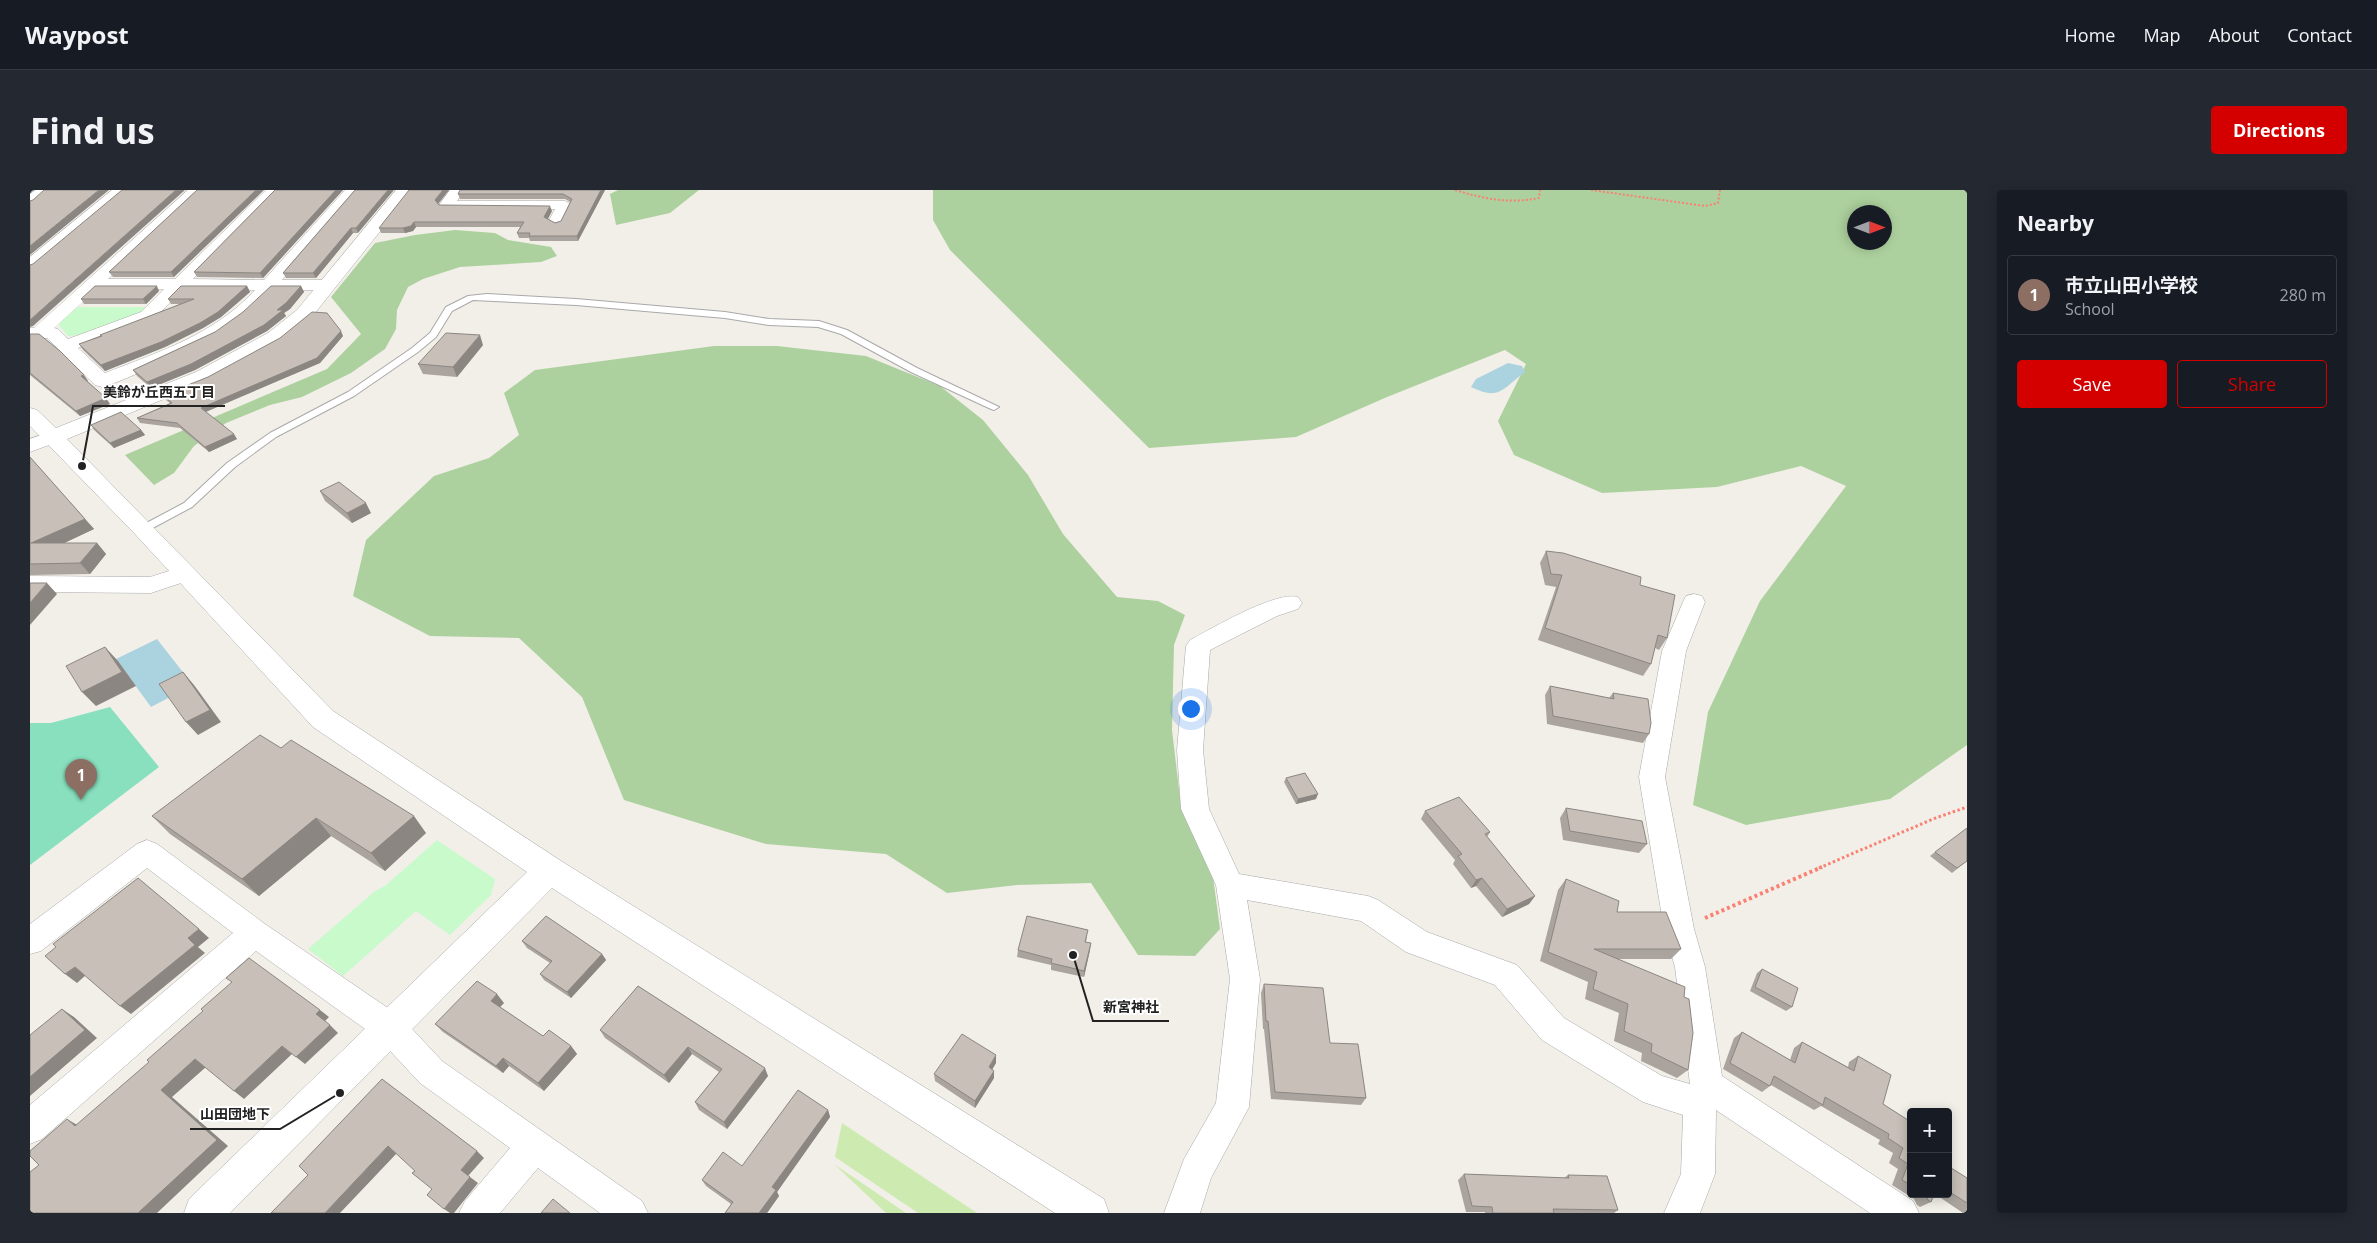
<!DOCTYPE html>
<html lang="en">
<head>
<meta charset="utf-8">
<style>
	:root { --surface:#171b24; --page:#242831; --text:#f1f3f6; --muted:#9ea1a6; --line:#363941; --accent:#d40000 }
	body { margin:0; font-family:"Open Sans","Noto Sans JP",sans-serif; background:var(--page); color:var(--text) }
	.controls { position:absolute; right:15px; bottom:15px; display:grid; overflow:hidden; border-radius:5px; box-shadow:0 2px 12px #0003 }
	.controls button { width:45px; height:45px; display:grid; place-items:center; padding:0; border:0; border-bottom:1px solid var(--line); background:var(--surface); color:var(--text); font:25px sans-serif }
	.compass { position:absolute; left:1817px; top:15px; width:45px; height:45px; border-radius:50%; background:var(--surface); box-shadow:0 2px 12px #0003; rotate:90deg }
	.you { position:absolute; left:1160px; top:518px; width:18px; height:18px; margin:-12px; border:4px solid #fff; border-radius:50%; background:#1a73e8; box-shadow:0 0 0 8px #1a73e833 }
	.badge { display:grid; place-items:center; width:32px; height:32px; border-radius:50%; background:var(--accent); color:#fff; font-size:16px; font-weight:700 }
	.pin { position:absolute; translate:-50% -41px; filter:drop-shadow(0 1px 2px #0008) }
	.pin::after { content:''; position:absolute; top:26px; width:18px; height:15px; background:inherit; clip-path:polygon(0 0,100% 0,50% 100%) }
	.list { margin:0; padding:0; list-style:none }
	h2 { display:flex; justify-content:space-between; align-items:center; height:65px; margin:0; padding:0 20px; font-size:21px }
	h2 small { font-size:16px; font-weight:400; color:var(--muted) }
	.list li { display:grid; grid-template-columns:32px 1fr auto; gap:15px; align-items:center; box-sizing:border-box; height:80px; margin:0 10px 10px; padding:0 10px; border:1px solid var(--line); border-radius:5px }
	.list b { display:block; font-size:19px; white-space:nowrap }
	.list p { margin:0; font-size:16px; white-space:nowrap; color:var(--muted) }
	.list em { font-size:16px; font-style:normal; color:var(--muted) }
	.actions { display:flex; gap:10px; padding:15px 20px }
	.actions a { flex:1; padding:11px 0; border:1px solid var(--accent); border-radius:5px; text-align:center; font-size:18px; color:var(--accent) }
	.actions .main { background:var(--accent); color:#fff }
	.map { position:relative; flex:none; width:1937px; height:1023px; overflow:hidden; border-radius:5px }
	header { display:flex; align-items:center; gap:30px; box-sizing:border-box; height:70px; padding:0 25px; background:var(--surface); border-bottom:1px solid var(--line) }
	header strong { font-size:24px }
	nav { display:flex; gap:28px; margin-inline-start:auto; font-size:18px }
	.intro { display:flex; align-items:center; justify-content:space-between; box-sizing:border-box; height:120px; padding:0 30px }
	h1 { margin:0; font-size:35px }
	.button { padding:12px 22px; border-radius:5px; background:var(--accent); color:#fff; font-size:18px; font-weight:700 }
	main { display:flex; gap:30px; padding:0 30px }
	aside { flex:1; background:var(--surface); border-radius:5px; box-shadow:0 2px 12px #0003 }
	.map>svg:first-child { display:block }
</style>
</head>
<body>
<header>
<strong>Waypost</strong>
<nav><a>Home</a><a>Map</a><a>About</a><a>Contact</a></nav>
</header>
<div class="intro"><h1>Find us</h1><a class="button">Directions</a></div>
<main>
<div class="map">
<svg width="1937" height="1023" viewBox="0 0 1937 1023">
	<rect width="100%" height="100%" fill="#f2efe9"/>
	<path fill="#cdebb0" d="M812,933L947,1023H888L805,967Z
		M804,974L876,1023H856Z"/>
	<path fill="#add19e" fill-rule="evenodd" d="M588,0H669L640,23L586,35L580,4Z
		M903,0H1937V555L1860,609L1716,635L1663,615L1678,522L1730,411L1816,296L1771,276L1687,297L1572,303L1484,265L1468,231L1496,174L1475,160L1357,207L1266,247L1119,258L920,60L903,30ZM1824,22H1854V52H1824Z
		M425,40L465,43L478,50L521,57L527,66L511,72L430,77L393,89L378,97L367,120L366,139L355,159L321,183L272,207L240,215L196,233L164,256L144,283L124,295L95,265L297,179L331,144L301,107L345,53L385,45Z
		M684,156H747L836,166L910,196L953,230L998,285L1033,344L1087,407L1128,411L1155,425L1144,455L1142,540L1150,608L1181,672L1190,739L1165,766L1108,765L1061,693L987,695L917,703L856,664L736,654L594,610L552,507L489,448L400,446L323,406L336,350L404,286L459,268L489,245L474,203L505,180Z"/>
	<path fill="#c8facc" d="M47,117H118C103,132 60,145 38,146L28,134Z
		M407,650L465,689L461,705L420,745L386,721L313,786L278,759L345,701L355,696Z"/>
	<path fill="#88e0be" d="M80,517L129,577L0,675V533H21Z"/>
	<path fill="#aad3df" d="M1478,173L1492,176L1495,182C1472,199 1470,211 1441,197L1446,189Z
		M127,449L163,495L121,517L86,469Z"/>
	<g fill="none" stroke-linecap="round" stroke-linejoin="round">
		<defs>
			<path id="service" d="M457,104L546,109L695,122L739,129L789,131L817,140L887,178L969,217L964,220L961,219L881,182L811,144L788,137L739,135L695,128L546,115L443,110L422,121L406,147L388,162L324,206L246,247L205,277L162,317L117,341H109L108,339L109,337L154,313L197,273L240,243L318,202L382,158L400,143L416,117L438,106Z"/>
			<path id="minor" d="M6,0H22L5,14L0,15V4Z
				M82,0H98L6,78L0,80V67Z
				M158,0H174L78,89H145L236,0H251L163,89L234,90L315,0H330L252,90H297L303,91L305,95L303,99L297,100H243C206,142 173,157 122,177C106,184 89,192 72,197L65,195L17,148H0V138H4ZM67,99H134L111,122L38,149L28,139L24,138ZM153,99L225,100C185,144 129,162 75,183L48,158L123,130Z
				M420,0H434L427,11H535L542,15L531,35L526,37L518,32L525,19L411,18L409,15Z
				M23,241L30,243L33,247L30,251L0,262V249Z
				M155,376L163,379L166,384L163,389L121,403L0,402V386L120,387Z
				M1664,404L1672,406L1675,412L1656,461L1635,587L1664,739L1675,777L1692,886L1883,1011L1889,1023H1840L1686,920L1685,984L1670,1023H1634L1651,984L1653,925L1613,912L1512,850L1465,795L1376,762L1331,731L1217,710L1230,789L1219,917L1181,988L1170,1023H1134L1154,969L1186,913L1200,789L1186,695L1151,619L1147,560L1156,456L1160,450C1183,438 1245,401 1268,407L1272,413L1268,419L1247,426L1180,460L1173,560L1179,619L1209,684L1338,706L1348,710L1397,742L1487,775L1534,828L1632,886L1660,894L1645,777L1634,739L1609,587L1632,461L1653,412L1656,406Z
				M117,650L127,654L235,734L371,827L412,871L612,1011L618,1023H570L508,978L470,1023H429L435,1011L480,958L390,893L349,849L226,761L12,949L0,954V915L203,743L117,678L11,761L0,764V734L107,654Z"/>
			<path id="tertiary" d="M366,0H383L281,128L252,151L180,190L37,249L303,521L531,671L1074,1009L1079,1023H1025L522,698L200,1023H154L159,1009L497,682L283,537L105,344L0,236V218L7,220L26,238L166,182L238,143L267,120Z"/>
		</defs>
		<use href="#service" stroke="#a9a9a9" stroke-width="2"/>
		<use href="#minor" stroke="#a9a9a9" stroke-width="1"/>
		<use href="#tertiary" stroke="#a9a9a9" stroke-width="1"/>
		<path stroke="#fa8072" stroke-width="2" stroke-dasharray="2 2" stroke-linecap="butt" d="M1425,0C1455,9 1478,14 1509,8L1510,0
			M1561,0L1675,16L1688,13L1690,0"/>
		<path stroke="#fa8072" stroke-width="3" stroke-dasharray="2.5 2.5" stroke-linecap="butt" d="M1789,678L1903,629L1937,617"/>
		<path stroke="#fa8072" stroke-width="4" stroke-dasharray="3 3" stroke-linecap="butt" d="M1675,728L1792,677"/>
		<use href="#service" fill="#fff" fill-rule="evenodd"/>
		<use href="#minor" fill="#fff" fill-rule="evenodd"/>
		<use href="#tertiary" fill="#fff" fill-rule="evenodd"/>
	</g>
	<path fill="#aba49e" d="M167,0L144,87H83L79,82Z
		M245,0H313L233,88L167,87L164,82Z
		M325,0L328,43H323L286,88H256L253,83Z
		M419,0L408,14L409,15L522,21L518,29L525,33L531,31L540,12L535,9H430L428,4L575,0L548,51H500L499,48H489L487,43L490,37H386L383,41L375,43H351L349,38Z
		M217,96L220,102L191,127L173,138L135,157L75,181L53,160L49,154L150,114H141L138,109Z
		M271,96L274,102L260,119L254,123L256,126L237,141L165,180L121,198L107,186L103,180L185,142Z
		M129,101L116,114H54L51,109Z
		M0,144L58,191H57L80,214L50,226L0,185Z
		M313,146L290,173L176,222L207,249L179,262L150,238L110,233L107,228L140,213L136,210L133,205Z
		M453,155L427,187L393,184L388,174Z
		M61,235L111,240L115,245L84,258L64,240Z
		M0,267L64,339L34,353H67L76,364L60,384L0,385Z
		M290,301L341,323L322,333L295,311Z
		M1516,361L1610,395L1637,448L1629,460L1625,458L1621,474L1613,486L1508,450L1526,397L1515,395L1510,373Z
		M1520,496L1579,508L1583,503L1619,544L1613,553L1517,534L1515,505Z
		M251,558L396,643L355,681L301,646L229,706L140,644L122,626Z
		M1256,588L1286,609L1266,614L1254,592Z
		M1536,618L1617,654L1609,663L1533,650L1530,628Z
		M1395,621L1460,642L1457,647L1505,706L1499,714L1472,727L1446,696L1441,698L1423,674L1425,670L1391,629Z
		M1905,662L1937,671L1922,683L1900,666Z
		M1536,689L1587,722L1651,759L1641,769H1588L1654,807L1658,880L1647,888L1611,871L1612,863L1584,851L1589,823L1555,809L1558,792L1510,771L1528,700Z
		M1057,747L1056,752L1060,760L1054,787L1021,780V775L987,767L988,760Z
		M492,751L572,764L576,770L541,808L514,790L510,784L520,773L497,758Z
		M1732,779L1762,817L1756,821L1720,801L1727,783Z
		M1234,794L1300,853L1336,908L1331,915L1241,909L1234,839H1233L1231,803Z
		M608,796L738,886L697,939L669,920L665,912L689,882L662,864L639,893L575,848L570,840Z
		M474,813L470,817L513,846L541,856L547,864L514,901L479,876L473,883L413,842L405,834Z
		M1712,842L1760,870L1764,858L1772,852L1818,877L1819,872L1828,866L1853,914L1881,932V1004H1904L1901,1012L1890,1017L1887,1015L1884,1009L1862,995L1868,979L1859,973L1863,963L1848,954L1850,950L1791,916L1784,920L1741,895L1740,896L1732,902L1693,879L1704,848Z
		M966,873L962,879L964,888L945,918L905,891L904,884Z
		M798,920L800,927L747,1002L749,1006L737,1023H695L701,1014L676,996L672,990L712,976Z
		M1918,976L1937,988V1023H1933L1905,1004H1918Z
		M1434,984L1534,988L1538,985L1588,1020L1584,1023H1455V1022H1436L1428,990Z"/>
	<path fill="#8b8681" d="M69,0H79L0,65V56Z
		M146,0H155L3,136L0,137V130Z
		M226,0H234L144,87L141,82Z
		M306,0H313L233,88L230,83Z
		M358,0H364L328,43L326,38Z
		M413,0H419L407,15L405,10Z
		M571,0H575L548,51L547,46Z
		M520,16L522,21L516,32L514,27Z
		M384,32L386,37L383,41L375,43L373,38Z
		M321,38L323,43L286,88L283,83Z
		M127,96L129,101L116,114L113,109Z
		M217,96L220,102L191,127L173,138L135,157L75,181L71,175Z
		M271,96L274,102L260,119L254,123L256,126L237,141L165,180L121,198L117,192L247,120Z
		M311,141L313,146L290,173L175,222L171,218Z
		M450,145L453,155L427,187L423,177Z
		M54,185L58,191L56,192L51,186Z
		M76,208L80,214L50,226L46,221Z
		M111,240L115,245L84,258L80,253Z
		M204,244L207,249L179,262L175,257Z
		M336,313L341,323L322,333L317,323Z
		M55,329L64,339L11,364L1,353Z
		M67,353L76,364L60,384L50,373Z
		M17,393L27,404L0,435V413Z
		M75,457L88,471L106,496L66,516L52,502Z
		M153,482L164,495L191,532L168,545L156,532Z
		M1288,604L1286,609L1266,614L1268,609Z
		M384,626L396,643L355,681L341,663Z
		M286,628L301,646L229,706L212,689Z
		M1452,688L1446,696L1441,698L1446,690Z
		M1505,706L1499,714L1472,727L1477,719Z
		M169,739L179,748L168,757L175,763L101,824L90,816L158,748Z
		M1061,753L1060,760L1054,787V781Z
		M572,764L576,770L541,808L537,802Z
		M45,777L56,785L47,793L35,784Z
		M467,804L474,813L468,819L461,811Z
		M32,819L44,827L67,848L0,906V887Z
		M290,820L299,827L294,832L286,824Z
		M300,835L308,843L275,874L266,867Z
		M252,856L262,864L214,909L204,901Z
		M541,856L547,864L514,901L508,893Z
		M658,857L662,864L639,893L634,885Z
		M966,865V873L959,885V877Z
		M473,868L479,876L473,883L466,876Z
		M165,869L176,877L142,907L198,956L127,1023H108L131,900Z
		M735,878L738,886L697,939L694,932Z
		M964,881V888L945,918V911Z
		M798,920L800,927L747,1002L749,1006L737,1023H729L742,997Z
		M37,929L49,936H45Z
		M358,956L367,963L310,1023H295Z
		M447,961L454,968L438,986L431,980Z
		M440,987L448,993L424,1023H420L414,1019Z"/>
	<path fill="#c7bfb8" stroke="#8b8681" d="M14,0H69L0,56V11L3,10Z
		M92,0H146L0,130V75L3,74Z
		M167,0H226L141,82H79Z
		M245,0H306L230,83L164,82Z
		M325,0H358L326,38H321L283,83H253Z
		M379,0H413L405,10L409,15L520,16L514,27L525,33L531,31L542,9L533,4H428L430,0H571L547,46H499L500,43H487L494,32H384L381,36L373,38H349Z
		M65,96H127L113,109H51Z
		M151,96H217L188,122L170,133L131,152L71,175L49,154L72,146L70,145L164,109H138Z
		M241,96H271L256,113L247,120H253L234,135L161,174L117,192L103,180L185,142L213,122Z
		M282,122L297,123L311,141L287,168L171,218L204,244L175,257L147,233L107,228L142,213L133,205L178,187L250,148Z
		M416,143L450,145L423,177L388,174Z
		M0,144H9L30,161L54,185L51,186L76,208L46,221L0,183Z
		M91,222L111,240L80,253L61,235Z
		M0,267L55,329L1,353H67L50,373L0,374Z
		M309,292L336,313L317,323L290,301Z
		M1516,361L1533,363L1611,387L1610,395L1645,405L1637,448L1628,445L1621,474L1515,438L1532,385L1521,384Z
		M0,393H17L0,413Z
		M75,457L92,482L52,502L36,476Z
		M153,482L180,520L156,532L129,494Z
		M1520,496L1584,509L1583,503L1618,509L1621,533L1619,544L1523,526Z
		M230,545L251,558L261,550L384,626L341,663L286,628L212,689L122,626Z
		M1275,583L1288,604L1268,609L1256,588Z
		M1429,607L1460,642L1455,644L1505,706L1477,719L1452,688L1446,690L1428,666L1432,664L1395,621Z
		M1536,618L1612,631L1617,654L1540,641Z
		M1937,638V671L1927,678L1905,662Z
		M108,688L169,739L158,748L165,755L90,816L45,777L35,784L15,766L26,757L23,754Z
		M1536,689L1589,711L1587,722H1636L1651,759H1564L1655,797L1654,807L1659,809L1663,843L1658,880L1621,862L1622,854L1594,841L1598,814L1563,799L1567,782L1518,762Z
		M516,726L572,764L537,802L510,784L522,771L492,751Z
		M997,726L1058,740L1055,752L1061,753L1054,781L1021,773L1022,769L988,760Z
		M219,768L290,820L286,824L300,835L266,867L252,856L204,901L165,869L131,900L187,950L108,1023H0V982L9,975L0,966V961L37,929L45,936L119,872L117,870L173,821L171,819L202,792L196,788Z
		M1732,779L1768,798L1762,817L1725,797Z
		M447,791L467,804L461,811L513,846L519,840L541,856L508,893L473,868L466,876L405,834Z
		M1234,794L1293,798L1300,853L1328,854L1336,908L1245,902L1238,831H1236Z
		M608,796L735,878L694,932L665,912L692,879L658,857L634,885L570,840Z
		M32,819L55,840L0,887V845Z
		M1712,842L1765,873L1772,852L1824,881L1828,866L1861,885L1853,914L1881,932V995L1872,990L1878,974L1869,968L1873,958L1858,948L1859,944L1795,907L1793,915L1744,886L1740,896L1700,873Z
		M932,844L966,865L959,877L964,881L945,911L904,884Z
		M352,889L447,961L431,980L440,987L414,1019L397,1005L402,999L382,983L385,981L358,956L295,1023H241L278,985L269,976Z
		M768,900L798,920L742,997L746,1000L729,1023H695L703,1012L672,990L693,962L712,976Z
		M1918,976L1937,988V1013L1918,1001Z
		M1434,984L1539,988L1538,985L1577,986L1588,1020L1523,1019L1524,1023H1463L1462,1017L1442,1016Z
		M1895,1004H1904L1901,1012L1898,1010Z
		M523,1009L540,1023H511Z"/>
	<path fill="none" stroke="#222" stroke-width="2" d="M52 276L63 216H195M1043 765L1063 831H1139M310 903L250 939H160"/>
	<g fill="#222" stroke="#fff" stroke-width="2">
		<circle cx="52" cy="276" r="5"/>
		<circle cx="1043" cy="765" r="5"/>
		<circle cx="310" cy="903" r="5"/>
	</g>
	<g font-size="14" text-anchor="middle" font-weight="bold" fill="#222" stroke="#fff" stroke-width="4" stroke-linejoin="round" paint-order="stroke">
		<text x="129" y="207">美鈴が丘西五丁目</text>
		<text x="1101" y="822">新宮神社</text>
		<text x="205" y="929">山田団地下</text>
	</g>
</svg>
<div class="controls">
<button>+</button>
<button>−</button>
</div>
<svg class="compass" viewBox="-18 -18 36 36"><path d="M0-13l5 13h-10z" fill="#e53935"/><path d="M0 13l5-13h-10z" fill="#9ea1a6"/></svg>
<div class="you"></div>
<div class="pin badge" style="left:51px;top:610px;background:#8d6e63">1</div>
</div>
<aside>
<h2>Nearby<small></small></h2>
<ul class="list">
<li><span class="badge" style="background:#8d6e63">1</span><div><b>市立山田小学校</b><p>School</p></div><em>280 m</em></li>
</ul>
<div class="actions"><a class="main">Save</a><a>Share</a></div>
</aside>
</main>
</body>
</html>
